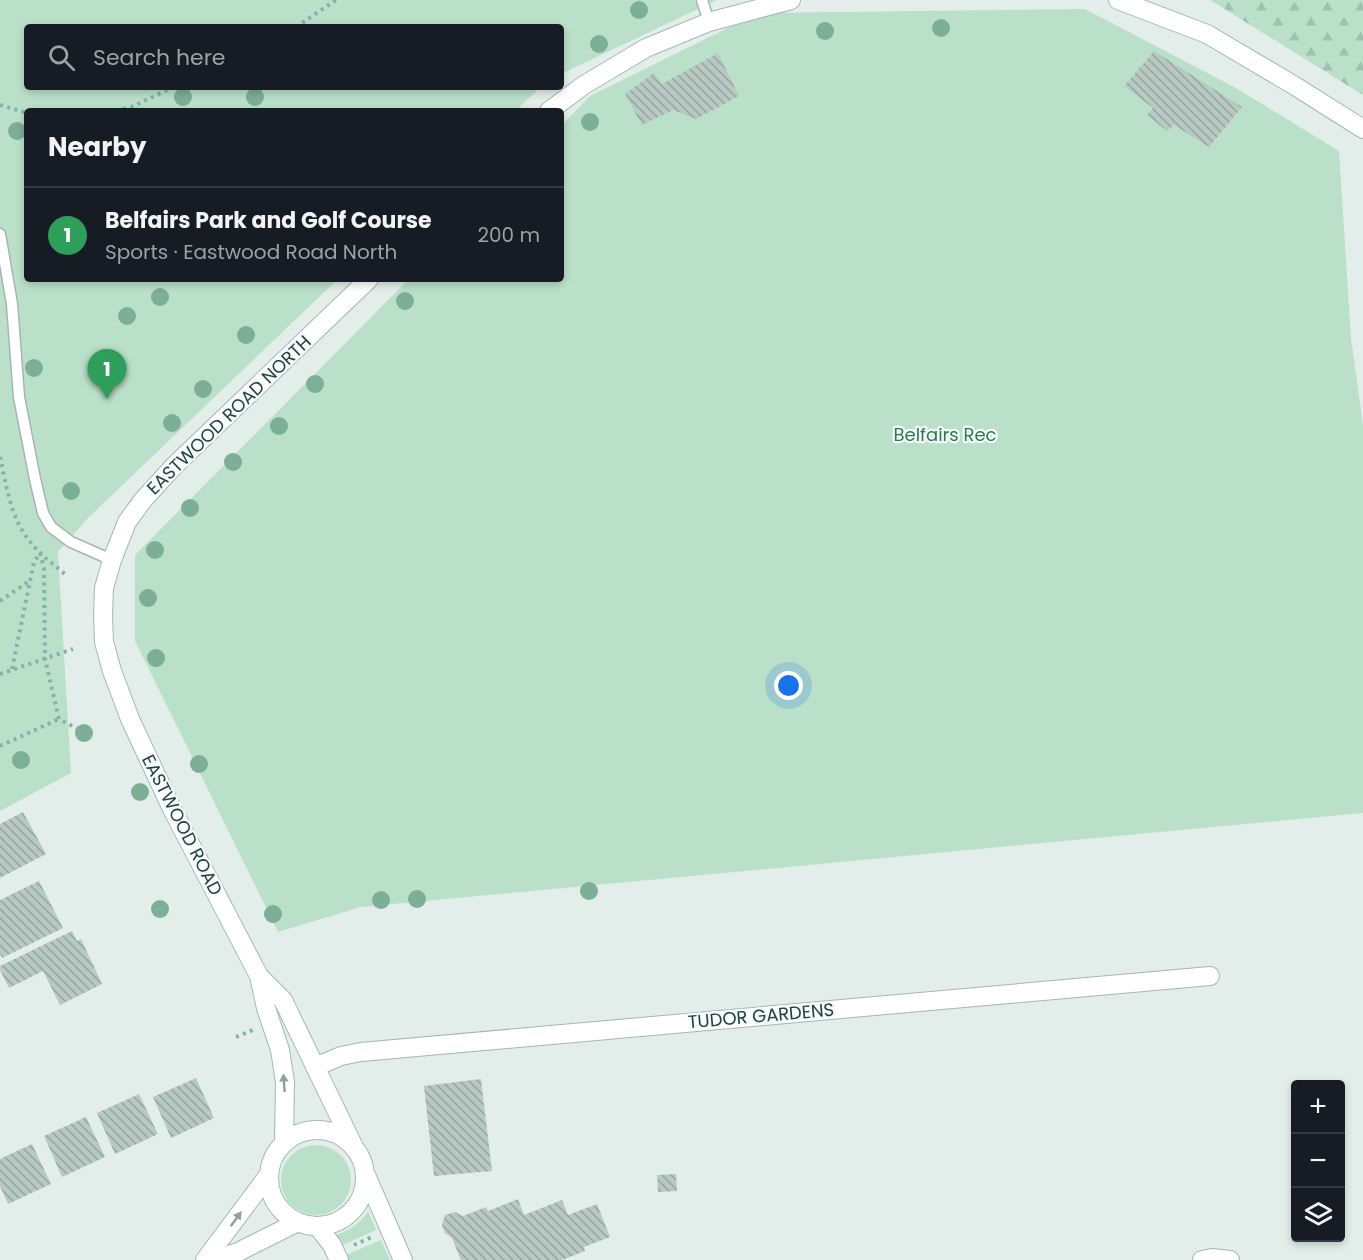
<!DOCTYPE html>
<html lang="en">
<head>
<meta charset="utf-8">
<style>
	:root { --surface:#171b24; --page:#20242c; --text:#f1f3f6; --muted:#9ea1a6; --line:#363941; --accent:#1a73e8 }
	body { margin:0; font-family:Poppins,sans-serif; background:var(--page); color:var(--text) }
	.controls { position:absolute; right:18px; bottom:18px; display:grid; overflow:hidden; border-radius:6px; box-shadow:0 3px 9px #0003 }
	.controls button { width:54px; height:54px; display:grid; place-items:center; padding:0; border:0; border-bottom:2px solid var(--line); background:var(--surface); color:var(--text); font:30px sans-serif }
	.you { position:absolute; left:789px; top:686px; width:21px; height:21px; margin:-15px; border:4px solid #fff; border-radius:50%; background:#1a73e8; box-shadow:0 0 0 9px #1a73e833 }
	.badge { display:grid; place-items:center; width:39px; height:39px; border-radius:50%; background:var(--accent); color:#fff; font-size:20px; font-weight:700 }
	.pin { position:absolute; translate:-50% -50px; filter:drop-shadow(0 2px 3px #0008) }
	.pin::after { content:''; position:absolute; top:32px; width:21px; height:18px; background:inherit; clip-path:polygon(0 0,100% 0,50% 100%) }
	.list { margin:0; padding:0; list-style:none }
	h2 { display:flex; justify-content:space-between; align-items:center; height:78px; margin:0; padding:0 24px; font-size:26px }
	h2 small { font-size:20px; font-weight:400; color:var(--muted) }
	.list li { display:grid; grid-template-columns:39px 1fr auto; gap:18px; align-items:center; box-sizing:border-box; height:96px; padding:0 24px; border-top:2px solid var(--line) }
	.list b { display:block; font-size:22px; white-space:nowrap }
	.list p { margin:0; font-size:20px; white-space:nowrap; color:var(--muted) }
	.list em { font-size:20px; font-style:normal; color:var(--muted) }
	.icon { flex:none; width:33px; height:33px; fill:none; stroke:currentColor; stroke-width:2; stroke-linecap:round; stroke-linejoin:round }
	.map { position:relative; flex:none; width:1363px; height:1260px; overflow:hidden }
	.search { position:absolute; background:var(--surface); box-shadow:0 3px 9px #0003; left:24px; top:24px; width:540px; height:66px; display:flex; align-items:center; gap:15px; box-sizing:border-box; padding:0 21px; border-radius:6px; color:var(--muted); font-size:22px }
	.panel { position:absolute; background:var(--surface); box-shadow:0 3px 9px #0003; left:24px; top:108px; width:540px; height:174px; border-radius:6px }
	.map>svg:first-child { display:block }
</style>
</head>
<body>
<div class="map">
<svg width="1363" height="1260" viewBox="0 0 1363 1260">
	<defs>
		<pattern id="forest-firs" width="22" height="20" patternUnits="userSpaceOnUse" patternTransform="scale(1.5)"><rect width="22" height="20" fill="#bbe0c9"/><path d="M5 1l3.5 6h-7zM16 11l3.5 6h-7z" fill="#a0c1ae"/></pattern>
		<pattern id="building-back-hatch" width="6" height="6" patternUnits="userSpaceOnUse" patternTransform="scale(1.5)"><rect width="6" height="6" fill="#b8c9c4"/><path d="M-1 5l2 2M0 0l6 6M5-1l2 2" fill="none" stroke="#95a5a0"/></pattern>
	</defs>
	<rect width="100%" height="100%" fill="#e3eeea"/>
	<path fill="#bbe0c9" d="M0,0H717L561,74V27H27V87H541L515,111H27V279H338L88,518L58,552L71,773L0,811Z
		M1085,9L1236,88L1339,151L1351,338L1363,425V813L361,907L278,932L135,641V555L409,279H561V126L590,96L758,13Z
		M281 1180a35 35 0 1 1 70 0a35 35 0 1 1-70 0Z
		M368,1211L376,1230L341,1246L335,1236C350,1229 359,1225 368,1211Z
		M381,1240L390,1260H346L344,1256Z"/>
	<path fill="url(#forest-firs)" d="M1210,0H1363V95Z"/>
	<path fill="url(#building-back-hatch)" d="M1154,51L1242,107L1209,147L1174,125L1167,131L1147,115L1153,108L1124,86Z
		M718,53L739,96L696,119L673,110L642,125L625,94L654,73L662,84Z
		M23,812L46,854L0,878V824Z
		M39,881L63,928L2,958L0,954V900Z
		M72,931L77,941L81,939L102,984L60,1005L43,971L9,988L0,970V966Z
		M196,1078L214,1118L171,1138L153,1097Z
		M481,1079L492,1171L434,1176L424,1086Z
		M139,1094L158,1134L115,1154L97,1113Z
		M86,1117L105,1157L62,1177L44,1136Z
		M32,1144L51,1184L8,1204L0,1186V1159Z
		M676,1174L677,1191L658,1192L657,1175Z
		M518,1199L524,1215L562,1200L568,1215L597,1204L610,1237L584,1247L585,1251L562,1260H461L452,1238L445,1233L442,1225L445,1215L455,1212L463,1216L486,1207L488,1211Z"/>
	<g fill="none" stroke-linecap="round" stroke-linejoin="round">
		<defs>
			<path id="lane" d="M702,0L709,22
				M0,234L12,304L19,397L35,479L43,513L51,527L71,542L112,560"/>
			<path id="street" d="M315,1067L341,1056L361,1052L1210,976
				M1202,1260L1212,1258L1230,1260"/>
			<path id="secondary" d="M1118,0L1207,34L1295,86L1363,129
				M549,111L584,85L646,48L709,22L791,0
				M259,976L266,1008L280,1050L285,1082L284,1141
				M269 1178a48 48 0 1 1 96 0a48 48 0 1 1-96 0Z
				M353,1145L283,1000L259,976L172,809L130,719L112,671L104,642L103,616L104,588L112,560L127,522L143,500L174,466L369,279
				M366,1175L403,1260
				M318,1227L332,1245L339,1260
				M205,1260L267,1177
				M213,1260L238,1252L296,1223"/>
		</defs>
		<use href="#lane" stroke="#a5b6b2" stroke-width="13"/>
		<use href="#street" stroke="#a5b6b2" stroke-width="20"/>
		<use href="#secondary" stroke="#a1bab4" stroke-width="20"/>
		<path stroke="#82b3a9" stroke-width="4" stroke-dasharray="3 4.5" stroke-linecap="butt" d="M296,27L336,0
			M0,105L27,113
			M116,111L131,107L174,87
			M0,457C6,484 11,519 29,540C39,554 53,564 66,575
			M40,553L44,568L45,659L59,719L78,729
			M0,601L28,582
			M12,669L34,562L40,553
			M0,674L73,649
			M0,746L59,719
			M236,1037L253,1030
			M354,1245L372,1237"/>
		<use href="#lane" stroke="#fff" stroke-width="10"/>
		<use href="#street" stroke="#fff" stroke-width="18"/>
		<use href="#secondary" stroke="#fff" stroke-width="18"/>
	</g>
	<g fill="#7dae96">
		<circle cx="639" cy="10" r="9"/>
		<circle cx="941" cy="28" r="9"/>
		<circle cx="825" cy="31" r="9"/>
		<circle cx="599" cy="44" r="9"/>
		<circle cx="183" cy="97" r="9"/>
		<circle cx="255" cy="97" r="9"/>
		<circle cx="590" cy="122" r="9"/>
		<circle cx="17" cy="131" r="9"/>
		<circle cx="160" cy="297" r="9"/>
		<circle cx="405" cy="301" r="9"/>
		<circle cx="127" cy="316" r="9"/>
		<circle cx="246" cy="335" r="9"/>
		<circle cx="34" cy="368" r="9"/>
		<circle cx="315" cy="384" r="9"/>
		<circle cx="203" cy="389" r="9"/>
		<circle cx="172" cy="423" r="9"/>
		<circle cx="279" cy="426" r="9"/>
		<circle cx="233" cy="462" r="9"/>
		<circle cx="71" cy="491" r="9"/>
		<circle cx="190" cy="508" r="9"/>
		<circle cx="155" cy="550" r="9"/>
		<circle cx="148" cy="598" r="9"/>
		<circle cx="156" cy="658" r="9"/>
		<circle cx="84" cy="733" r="9"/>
		<circle cx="21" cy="760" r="9"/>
		<circle cx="199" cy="764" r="9"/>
		<circle cx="140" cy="792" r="9"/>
		<circle cx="589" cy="891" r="9"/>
		<circle cx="417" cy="899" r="9"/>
		<circle cx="381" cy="900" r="9"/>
		<circle cx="160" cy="909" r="9"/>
		<circle cx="273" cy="914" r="9"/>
	</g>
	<defs><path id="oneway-solid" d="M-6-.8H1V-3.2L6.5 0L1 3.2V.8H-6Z" transform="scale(1.5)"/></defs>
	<g fill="#90a09e">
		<use href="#oneway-solid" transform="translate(284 1083) rotate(-94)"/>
		<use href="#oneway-solid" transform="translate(236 1219) rotate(-54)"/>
	</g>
	<g text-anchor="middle" stroke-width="4.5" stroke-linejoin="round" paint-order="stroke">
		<g font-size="18" fill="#22403c" stroke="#f4faf8">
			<text transform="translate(229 415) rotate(-44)" y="6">EASTWOOD ROAD NORTH</text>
			<text transform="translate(182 825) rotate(63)" y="6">EASTWOOD ROAD</text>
			<text transform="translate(761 1016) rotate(-5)" y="6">TUDOR GARDENS</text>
		</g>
		<g font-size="18" fill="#2a7952" stroke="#f4faf8">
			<text x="945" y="441">Belfairs Rec</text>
		</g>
	</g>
</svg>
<div class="controls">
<button>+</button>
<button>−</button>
<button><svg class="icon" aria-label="layers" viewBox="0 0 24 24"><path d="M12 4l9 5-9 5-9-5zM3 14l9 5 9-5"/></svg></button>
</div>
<div class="you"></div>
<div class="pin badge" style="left:107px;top:399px;background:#2e9e5b">1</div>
<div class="search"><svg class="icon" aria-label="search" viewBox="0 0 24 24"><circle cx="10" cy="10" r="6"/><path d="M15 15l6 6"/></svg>Search here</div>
<section class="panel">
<h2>Nearby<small></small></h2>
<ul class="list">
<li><span class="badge" style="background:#2e9e5b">1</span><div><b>Belfairs Park and Golf Course</b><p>Sports · Eastwood Road North</p></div><em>200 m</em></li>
</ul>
</section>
</div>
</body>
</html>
